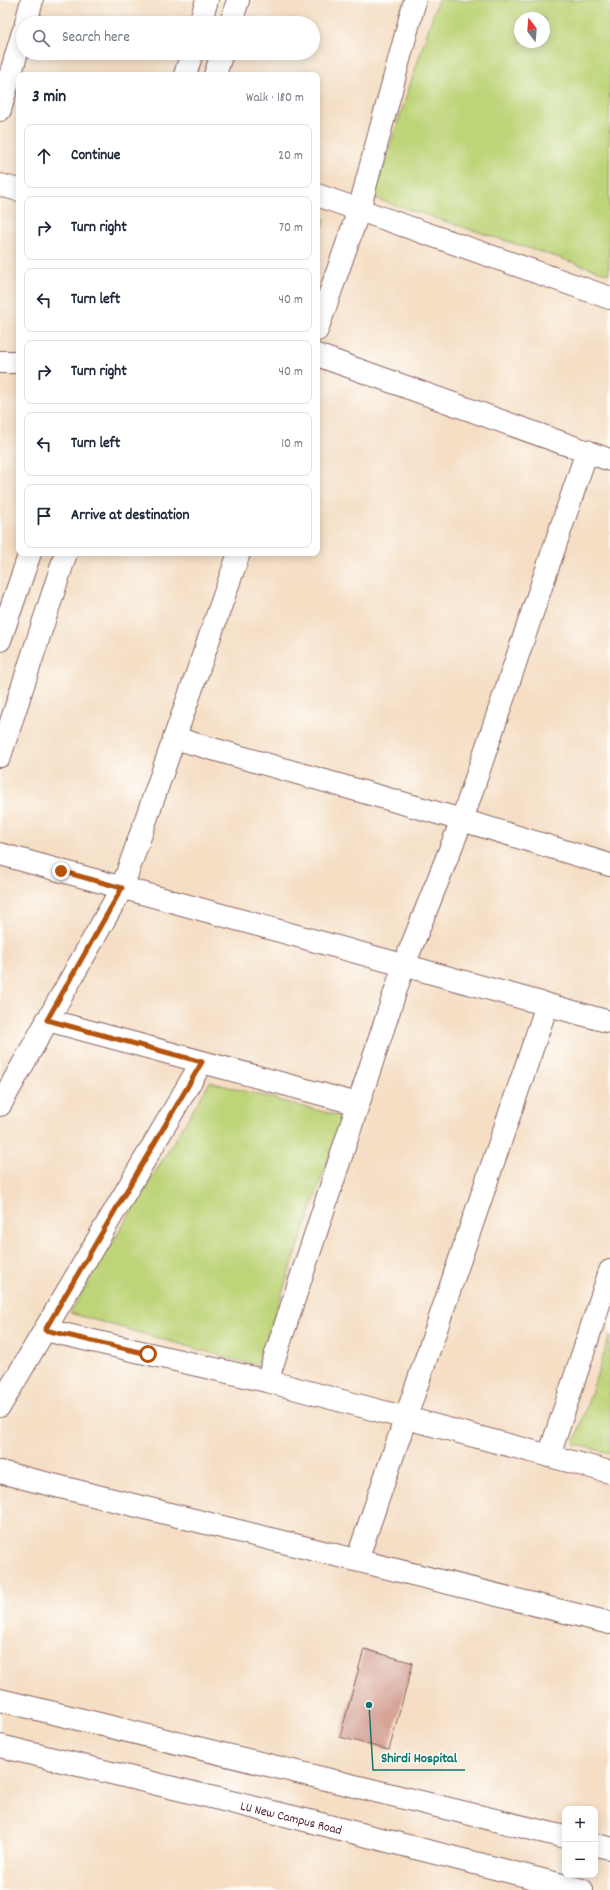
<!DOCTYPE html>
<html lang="en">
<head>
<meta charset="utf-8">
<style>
	:root { --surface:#fff; --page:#f6f6f7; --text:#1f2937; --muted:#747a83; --line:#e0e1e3 }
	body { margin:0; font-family:Dekko,sans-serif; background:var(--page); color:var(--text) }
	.controls { position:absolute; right:12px; bottom:12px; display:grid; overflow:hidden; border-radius:8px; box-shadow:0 2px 10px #0003 }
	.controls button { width:36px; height:36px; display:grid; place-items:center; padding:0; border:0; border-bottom:1px solid var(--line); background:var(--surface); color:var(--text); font:20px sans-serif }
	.compass { position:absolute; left:514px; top:12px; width:36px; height:36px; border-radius:50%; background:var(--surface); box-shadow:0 2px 10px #0003; rotate:344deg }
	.stop { position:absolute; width:12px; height:12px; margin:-9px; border:3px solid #b45309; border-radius:50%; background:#fff }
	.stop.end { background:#b45309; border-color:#fff; box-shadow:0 1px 4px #0008 }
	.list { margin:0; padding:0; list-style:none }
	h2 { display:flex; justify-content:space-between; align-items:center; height:52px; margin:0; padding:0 16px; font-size:17px }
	h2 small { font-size:13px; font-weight:400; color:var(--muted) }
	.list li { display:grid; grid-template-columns:26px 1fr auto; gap:12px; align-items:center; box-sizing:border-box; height:64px; margin:0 8px 8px; padding:0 8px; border:1px solid var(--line); border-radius:8px }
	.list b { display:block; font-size:15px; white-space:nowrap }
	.list em { font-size:13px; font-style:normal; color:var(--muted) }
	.icon { flex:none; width:22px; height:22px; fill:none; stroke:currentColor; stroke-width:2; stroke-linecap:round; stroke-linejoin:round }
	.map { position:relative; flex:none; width:610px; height:1890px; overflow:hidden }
	.search { position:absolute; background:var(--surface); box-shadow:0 2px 10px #0003; left:16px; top:16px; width:304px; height:44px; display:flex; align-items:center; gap:10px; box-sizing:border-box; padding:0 14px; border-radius:22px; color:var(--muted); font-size:15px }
	.panel { position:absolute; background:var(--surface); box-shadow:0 2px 10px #0003; left:16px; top:72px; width:304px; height:484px; border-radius:8px }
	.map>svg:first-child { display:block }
</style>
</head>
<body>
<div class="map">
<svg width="610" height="1890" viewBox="0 0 610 1890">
	<rect width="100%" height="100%" fill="#fdfcf7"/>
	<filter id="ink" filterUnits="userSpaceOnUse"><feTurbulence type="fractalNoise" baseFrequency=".025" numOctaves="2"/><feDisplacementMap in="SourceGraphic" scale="8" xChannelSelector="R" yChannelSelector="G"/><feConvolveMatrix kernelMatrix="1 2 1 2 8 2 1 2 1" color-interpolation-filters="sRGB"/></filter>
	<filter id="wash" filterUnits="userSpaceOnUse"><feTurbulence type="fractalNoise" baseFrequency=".012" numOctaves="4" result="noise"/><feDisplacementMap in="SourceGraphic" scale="16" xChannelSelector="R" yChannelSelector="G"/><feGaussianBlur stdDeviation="0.9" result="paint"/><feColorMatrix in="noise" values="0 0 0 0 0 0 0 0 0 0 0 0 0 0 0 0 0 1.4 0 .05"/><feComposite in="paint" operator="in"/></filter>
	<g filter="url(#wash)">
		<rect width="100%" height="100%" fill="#f5dec4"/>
		<path fill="#bdd478" stroke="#847a52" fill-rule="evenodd" d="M438,0H610L609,274L373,198ZM520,18H544V42H520Z
			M317,216L325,219L317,244Z
			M210,1082L343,1117L257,1366L70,1313Z
			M610,1336V1453L574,1444Z"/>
		<g id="blocks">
			<path fill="#d6a397" d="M364,1649L413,1663L389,1750L340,1737Z"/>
		</g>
	</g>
	<g filter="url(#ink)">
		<use href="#blocks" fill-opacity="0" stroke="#866261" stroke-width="1"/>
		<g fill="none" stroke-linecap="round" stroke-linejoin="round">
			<defs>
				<g id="minor">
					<path d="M26,23L32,0"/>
					<path d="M200,23L207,0"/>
					<path d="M231,23L238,0"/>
					<path d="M185,75L192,53"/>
					<path d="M215,75L222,53"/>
					<path d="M0,110L23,32"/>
					<path d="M0,185L19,190"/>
					<path d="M317,195L610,298"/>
					<path d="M317,330L359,210L415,0"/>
					<path d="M317,355L610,460"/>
					<path d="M0,362H19"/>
					<path d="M0,640L30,553"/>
					<path d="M174,738L462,820L610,865"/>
					<path d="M0,756L66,553"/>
					<path d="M0,854L610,1022"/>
					<path d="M47,1020L358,1104"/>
					<path d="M0,1105L122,888L239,553"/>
					<path d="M45,1330L267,1381L610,1472"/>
					<path d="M267,1381L404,965L462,820L587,451"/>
					<path d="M0,1406L202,1062"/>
					<path d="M549,1456L610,1271"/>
					<path d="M0,1472L610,1623"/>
					<path d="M357,1560L547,1005"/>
					<path d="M0,1700L565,1837"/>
					<path id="s1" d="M0,1746L293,1817L582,1890"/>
					<path d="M595,1845L610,1848"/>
				</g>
			</defs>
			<use href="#minor" stroke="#866261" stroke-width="24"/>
			<use href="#minor" stroke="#fff" stroke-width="22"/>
		</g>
	</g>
	<g fill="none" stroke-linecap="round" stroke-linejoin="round" filter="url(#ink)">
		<path stroke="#b45309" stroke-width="5" d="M61,871L122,888L47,1020L202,1062L45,1330L148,1354"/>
	</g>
	<g text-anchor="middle" stroke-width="3" stroke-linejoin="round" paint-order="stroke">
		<g font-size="13" fill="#4a1f2b" stroke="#fdfcf7">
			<text dy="5" stroke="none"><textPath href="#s1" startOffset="300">LU New Campus Road</textPath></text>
		</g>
	</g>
	<path fill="none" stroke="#0f766e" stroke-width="1.5" d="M369 1705L373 1770H465"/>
	<circle fill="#0f766e" stroke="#fdfcf7" stroke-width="1.5" cx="369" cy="1705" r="4"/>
	<g font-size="14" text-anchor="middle" font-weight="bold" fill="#0f766e" stroke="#fdfcf7" stroke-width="3" stroke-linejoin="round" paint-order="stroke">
		<text x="419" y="1762">Shirdi Hospital</text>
	</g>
</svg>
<div class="controls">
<button>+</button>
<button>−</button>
</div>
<svg class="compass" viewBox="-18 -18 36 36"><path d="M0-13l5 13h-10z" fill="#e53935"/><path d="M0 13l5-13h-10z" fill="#747a83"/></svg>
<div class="stop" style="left:148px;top:1354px"></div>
<div class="stop end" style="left:61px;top:871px"></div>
<div class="search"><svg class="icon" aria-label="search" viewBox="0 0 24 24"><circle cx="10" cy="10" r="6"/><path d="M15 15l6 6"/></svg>Search here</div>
<section class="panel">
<h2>3 min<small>Walk · 180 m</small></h2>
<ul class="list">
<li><svg class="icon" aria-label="ahead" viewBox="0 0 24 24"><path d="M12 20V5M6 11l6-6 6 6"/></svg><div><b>Continue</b></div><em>20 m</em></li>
<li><svg class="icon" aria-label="right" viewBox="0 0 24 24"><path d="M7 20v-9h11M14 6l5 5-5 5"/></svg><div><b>Turn right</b></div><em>70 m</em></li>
<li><svg class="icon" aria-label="left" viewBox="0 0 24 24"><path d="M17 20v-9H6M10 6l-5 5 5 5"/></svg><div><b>Turn left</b></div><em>40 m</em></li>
<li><svg class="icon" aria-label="right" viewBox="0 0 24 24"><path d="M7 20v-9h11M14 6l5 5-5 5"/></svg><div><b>Turn right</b></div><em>40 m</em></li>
<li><svg class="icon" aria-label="left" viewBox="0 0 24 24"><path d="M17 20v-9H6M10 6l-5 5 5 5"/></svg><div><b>Turn left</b></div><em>10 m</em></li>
<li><svg class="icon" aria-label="arrive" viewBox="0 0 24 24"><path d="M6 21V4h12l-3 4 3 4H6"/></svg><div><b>Arrive at destination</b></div></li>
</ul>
</section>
</div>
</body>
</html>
